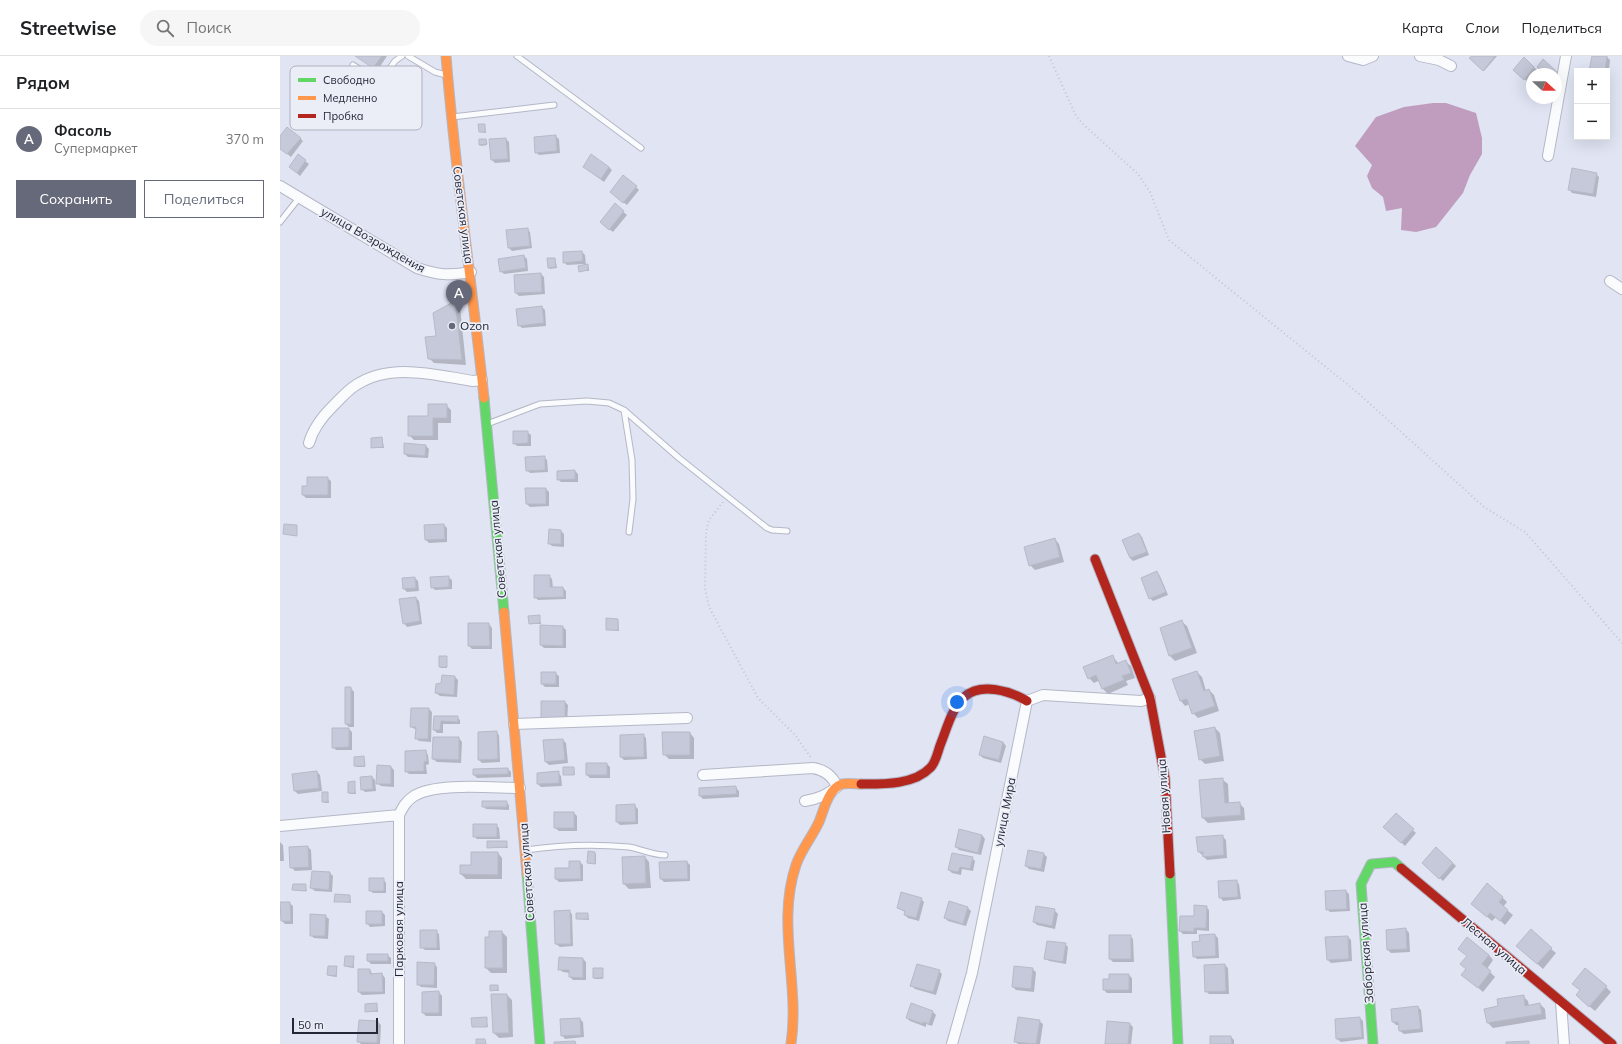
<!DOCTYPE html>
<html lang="ru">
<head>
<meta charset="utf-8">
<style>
	:root { --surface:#fff; --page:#f6f6f6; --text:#202124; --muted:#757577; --line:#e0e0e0; --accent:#656979 }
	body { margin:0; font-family:Mulish,sans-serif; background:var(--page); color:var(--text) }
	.controls { position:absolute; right:12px; top:12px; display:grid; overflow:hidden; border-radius:0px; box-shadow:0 4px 16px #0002 }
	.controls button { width:36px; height:36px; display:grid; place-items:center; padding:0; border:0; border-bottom:1px solid var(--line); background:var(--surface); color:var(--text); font:20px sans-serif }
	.compass { position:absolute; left:1246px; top:12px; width:36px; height:36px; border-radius:50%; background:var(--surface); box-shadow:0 4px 16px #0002; rotate:111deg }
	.scale { position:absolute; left:12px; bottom:10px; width:86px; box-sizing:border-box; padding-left:4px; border:2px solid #232738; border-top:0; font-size:11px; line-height:14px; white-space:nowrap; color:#232738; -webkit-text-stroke:3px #ebedf7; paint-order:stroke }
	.you { position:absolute; left:677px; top:646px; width:14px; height:14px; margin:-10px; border:3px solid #fff; border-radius:50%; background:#1a73e8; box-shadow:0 0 0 6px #1a73e833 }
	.badge { display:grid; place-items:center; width:26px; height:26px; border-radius:50%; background:var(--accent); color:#fff; font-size:13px; font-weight:700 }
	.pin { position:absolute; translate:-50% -33px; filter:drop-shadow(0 1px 2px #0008) }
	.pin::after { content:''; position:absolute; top:21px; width:14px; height:12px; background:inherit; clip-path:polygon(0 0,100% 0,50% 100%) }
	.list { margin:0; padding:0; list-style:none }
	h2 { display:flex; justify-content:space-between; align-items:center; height:52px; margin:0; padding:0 16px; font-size:17px }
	h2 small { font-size:13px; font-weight:400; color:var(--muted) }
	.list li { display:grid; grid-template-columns:26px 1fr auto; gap:12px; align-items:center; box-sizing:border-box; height:60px; padding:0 16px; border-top:1px solid var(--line) }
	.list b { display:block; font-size:15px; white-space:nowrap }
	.list p { margin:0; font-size:13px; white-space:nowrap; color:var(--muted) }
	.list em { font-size:13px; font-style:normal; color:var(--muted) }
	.actions { display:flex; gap:8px; padding:12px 16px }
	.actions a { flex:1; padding:9px 0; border:1px solid var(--accent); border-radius:0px; text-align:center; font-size:14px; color:var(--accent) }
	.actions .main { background:var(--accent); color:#fff }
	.icon { flex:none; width:22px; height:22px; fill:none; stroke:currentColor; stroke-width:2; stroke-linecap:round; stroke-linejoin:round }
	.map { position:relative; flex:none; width:1342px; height:988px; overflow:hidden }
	header { display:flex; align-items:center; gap:24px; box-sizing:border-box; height:56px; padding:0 20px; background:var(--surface); border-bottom:1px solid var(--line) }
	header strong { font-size:19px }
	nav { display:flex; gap:22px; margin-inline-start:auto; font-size:14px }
	.search { width:280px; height:36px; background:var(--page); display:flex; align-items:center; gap:10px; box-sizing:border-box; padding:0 14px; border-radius:22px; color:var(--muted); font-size:15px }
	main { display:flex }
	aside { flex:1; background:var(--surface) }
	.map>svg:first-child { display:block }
</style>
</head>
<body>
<header>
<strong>Streetwise</strong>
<div class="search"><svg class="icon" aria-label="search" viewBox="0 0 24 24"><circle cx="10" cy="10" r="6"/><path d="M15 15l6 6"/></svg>Поиск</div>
<nav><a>Карта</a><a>Слои</a><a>Поделиться</a></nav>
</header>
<main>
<aside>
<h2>Рядом<small></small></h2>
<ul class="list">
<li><span class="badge">A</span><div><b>Фасоль</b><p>Супермаркет</p></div><em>370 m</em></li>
</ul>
<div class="actions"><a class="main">Сохранить</a><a>Поделиться</a></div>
</aside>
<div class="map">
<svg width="1342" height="988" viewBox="0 0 1342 988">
	<rect width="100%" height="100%" fill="#e0e4f3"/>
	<path fill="#c09dbe" d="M1153,47H1166L1196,57L1202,82V98L1190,119L1183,137L1156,171L1136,176L1121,174L1122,152L1106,155L1103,141L1092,132L1087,120L1092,109L1075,90L1096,61L1124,51Z"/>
	<path fill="#0003" d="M76,0H107L97,15Z
		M1193,0H1217L1204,15L1191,2Z
		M1313,0L1327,1L1330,4L1328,22L1327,15H1310Z
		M1244,3L1257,14L1252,18L1248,26L1238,17Z
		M1327,47L1330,49L1327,61Z
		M199,69L205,70L206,77L200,76Z
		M275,80L279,83L280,97L259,99L256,96Z
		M0,82H20L23,85L11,101L0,92Z
		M226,83L229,86L230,106L215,107L212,104Z
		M206,84L207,89L201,90L200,88Z
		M18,100L29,108L20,120L10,111Z
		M304,111H329L332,114L324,126Z
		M1316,118L1319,121L1316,141L1292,137L1289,133Z
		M356,131L359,134L347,149L334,139Z
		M335,149L347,159L333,176L324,169Z
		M247,173L250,176L252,192L232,195L229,192Z
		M302,196L305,199L306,210L309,211V215H300L304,208L287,209L284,206Z
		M244,200L247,203L248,215L224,218L221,215Z
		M275,203L277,212L270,213L269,211Z
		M261,218L264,221L265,238L239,240L236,237Z
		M175,246L180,251L186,309L154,307L149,302Z
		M262,251L265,254L266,270L242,272L239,269Z
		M166,349L171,354V367H158V384H134L129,379L149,361Z
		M247,376L251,379V390H237L234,387Z
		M102,382L104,392H93L92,391Z
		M146,390L149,393L148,402L128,401L125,398Z
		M264,401L267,404L268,416L250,417L247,414Z
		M295,415L298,418V426H281L278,423Z
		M47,422L51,425V442H26L23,439L28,431Z
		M266,433L269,436V450L250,451L247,448Z
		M164,469L167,472V486L149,487L146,484Z
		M17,470V480L4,478Z
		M281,475L284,478V491L272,490L269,487Z
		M859,478L862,481L869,499L853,505L850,502L843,484Z
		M775,483L779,488L784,506L755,514L750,509Z
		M877,517L880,520L888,539L873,545L870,542Z
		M269,520L272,523L273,532H283L286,535V543L258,544L255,541Z
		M168,521L172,524V533L155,534L152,531Z
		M135,522L138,525L139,535L127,536L124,533Z
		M136,542L139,545L142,568L127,571L124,567Z
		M259,560L261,568H250Z
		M338,564L339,575L327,574Z
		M902,566L907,570L917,597L895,605L890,600L881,573Z
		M189,568H209L212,572V593H192L189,590Z
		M283,571L286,574V592H264L261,589Z
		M832,600L839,608L846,606L851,610L855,622L846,625L848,629L828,638L823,633L820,624L814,627L809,622Z
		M166,601L167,612H161L160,611Z
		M917,616L922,621L926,635L929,634L934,639L939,655L918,662L913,657L910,648L905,650L901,645Z
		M275,617L279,620V631H265L262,628Z
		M163,620L175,621L178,624L177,641L160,640L156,637L162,628Z
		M66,632H71L74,636V671H69L66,668Z
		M285,646L288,649L287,667H265Z
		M149,653L152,656L151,686L139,685L136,682L137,674L131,671Z
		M154,661H177L180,664V668H163V677H157L154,674Z
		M935,672L940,677L944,705L925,708L920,703Z
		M69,673L72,676V694H56L53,691Z
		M216,676L219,679L220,706L202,707L199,704Z
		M410,677L414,682V703H389L384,698Z
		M363,679L366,682L367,703L344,704L341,701Z
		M154,682H179L182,686L181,707L157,706L153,703Z
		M704,682L723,686L726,690L721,707L703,702L700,699Z
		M283,684L286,687L288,707L269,709L266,706Z
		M145,695L148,699L149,708L146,709L147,718H129L126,715Z
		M84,701L85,711H77L75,710Z
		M327,708L330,711V722H310L307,719Z
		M111,711L114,714V731L101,730L97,727Z
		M294,712L295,719L284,718Z
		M228,713L231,716V721L197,722L194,719Z
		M37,716L40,719L42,735L18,738L15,735Z
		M278,716L281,720L282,730L261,731L258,728V718Z
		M92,721L95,724L96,735L85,736L82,733Z
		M943,724L948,728L949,748L959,747L964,752L965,764L928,767L923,762L920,725Z
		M74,726L76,738H71L69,737Z
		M456,732L459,735V741L423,743L420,740Z
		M47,737L49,747H45L43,746Z
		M226,746L229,749V754L206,753L203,750Z
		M355,750L358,753V768L340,769L337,766Z
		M294,757L297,760V775H279L275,772Z
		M1116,759L1136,777L1125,790L1105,771Z
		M216,769L219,772L220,783H197L194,780Z
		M702,779L705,783L701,799L679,794L676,791Z
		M942,780L946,784L947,802L927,804L919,796L917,782Z
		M0,786L3,789L4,805H0Z
		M226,786L228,792L208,791Z
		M28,791L31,794L32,814L15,815L11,811Z
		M309,796L316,798V808L308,807Z
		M218,797L222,802V823H186L181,818L192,810Z
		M764,798L767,801L764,816L749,813L746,810Z
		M365,801L369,806L371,832L349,833L344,828Z
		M692,802L695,805L693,815L682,813L681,819L672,817L669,814Z
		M300,806L303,809V825L279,826L276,823Z
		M407,806L410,809V825L384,826L381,823Z
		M1173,807L1176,810L1163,825L1146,810Z
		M33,816L50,817L53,820L52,836L35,835L31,832Z
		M103,823L106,827V837H93L90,834Z
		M956,825L959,828L961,843L943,845L940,841Z
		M25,829L27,835L13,834Z
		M1066,835L1069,838L1070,855L1050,856L1047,853Z
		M70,840L71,847L55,845Z
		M1222,841L1227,846L1223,851L1233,859L1225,869L1216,861L1212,865L1197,852Z
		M641,843L644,846L639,865L628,862L625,859V856L618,852Z
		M9,847L13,850V868H5L2,865Z
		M669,847L688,852L691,855L686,870L668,865L665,862Z
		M926,851L929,854V875L917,874V878H903L900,875Z
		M774,854L778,858L775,873L757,869L754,866Z
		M289,855L292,858L293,890L280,891L276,888Z
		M102,856L105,859V870L90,871L87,867Z
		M308,858L309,864L297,863Z
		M45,860L49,863L48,883L34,882L31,879Z
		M1126,873L1129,877L1130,896L1111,897L1108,894Z
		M156,875L159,878L160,894H145L141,891Z
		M222,876L227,881V917H211L206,912V882Z
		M935,879L938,882L939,902L917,903L914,900Z
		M830,880H850L853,883L854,906H833L830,903Z
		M1068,881L1071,884L1072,905L1051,907L1048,904Z
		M785,888L788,891L786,908L769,905L766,902Z
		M1271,893L1276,897L1263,913L1243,895Z
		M107,899L111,902V908H91L88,905Z
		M1209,899L1213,904L1207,913L1215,921L1203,936L1183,919Z
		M74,901V912L67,911L66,910Z
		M303,903L306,906V924H293L290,921V917L283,916L279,913Z
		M154,908L157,911V932L141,931L138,928Z
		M945,909L948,912L949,938H929L926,935Z
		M56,911L57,921L50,920L48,919Z
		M322,913L323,923H315L314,921Z
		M752,913L756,916L754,936L736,934L733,931Z
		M90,914L93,919L102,918L105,922V938L82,939L79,936Z
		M659,915L662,918L656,939L635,933L631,929Z
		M849,919L852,922V937H827L824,934Z
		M1293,928L1326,931L1331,936L1315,955L1302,944L1301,935Z
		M218,930L219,935L211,934Z
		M159,936L162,940V960H146L143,957V937Z
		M227,939L232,944L233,981L219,982L214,977Z
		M1243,940L1248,945L1249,950L1260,948L1265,953L1266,963L1213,972L1208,967L1219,951Z
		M97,948L98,956L86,955Z
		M632,948L653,956L656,959L652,970L646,968V971L630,965L627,962Z
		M1138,951L1141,954L1143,976L1124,978L1120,975V969H1116L1113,966Z
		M206,962L208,971H193Z
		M1080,962L1083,965L1084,983L1061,986L1057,983Z
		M300,963L303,966L304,981L285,983L282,979L281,964Z
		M759,965L763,968L760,988H738L735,985Z
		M98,966L101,969L100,988H81L78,985Z
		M850,968L853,971L851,988H827Z
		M951,981L954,984V988H931Z"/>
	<path fill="#c5c9d9" stroke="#b7bac9" d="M75,0H102L93,12Z
		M1192,0H1215L1203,15L1189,2Z
		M1312,0H1327L1325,15H1309Z
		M1244,1L1254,11L1244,24L1233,14Z
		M1263,3L1278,17L1276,20V18H1265L1257,11Z
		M198,68H205V76H199Z
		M7,71L21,82L7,98L0,93V80Z
		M276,79L277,95L255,97L254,81Z
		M226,82L228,103L211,104L209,83Z
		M199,83H206L207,88L199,89Z
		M18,98L26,104L17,117L9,111Z
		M311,98L329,111L321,123L303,111Z
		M1292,112L1317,117L1313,138L1288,134Z
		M343,119L357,130L343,147L330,136Z
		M335,147L344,155L329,174L320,166Z
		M248,172L250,190L228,192L226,174Z
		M302,195L303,205L283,207V196Z
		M244,199L246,212L220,216L218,203Z
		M267,202H275L276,211L268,212Z
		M308,208V214L299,216L298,210Z
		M261,217L262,236L235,237L234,219Z
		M175,245L182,304L148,303L145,281L156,280L153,257Z
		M262,250L264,267L238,270L236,253Z
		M148,348H167V362H153V380H128V360H148Z
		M233,375H248V387L233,388Z
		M102,381L103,391L91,392V382Z
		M124,387L146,389L145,400L124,398Z
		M265,400V414L246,415L245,401Z
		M295,414V423L277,424V415Z
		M27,421H48V439H22V430H27Z
		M245,432H266V448H246Z
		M4,468L17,469V480L3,478Z
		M164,468L165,483L145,484L144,469Z
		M269,473L281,474V488H268Z
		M859,477L867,496L850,502L842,484Z
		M775,482L780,501L749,510L744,491Z
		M877,515L886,536L869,543L861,522Z
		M254,519H270V531H283L284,541L254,542Z
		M169,520V531L151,532L150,521Z
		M135,521L136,532L123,533L122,522Z
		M136,541L140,565L123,568L119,543Z
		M260,559V567L249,568L248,560Z
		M326,562L338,563V574H326Z
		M902,564L912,592L889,600L880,572Z
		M188,567H209L210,590H188Z
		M260,569L283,570V590L260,589Z
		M833,599L836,608L846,604L851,617L842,620L844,624L822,633L816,619L808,623L803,611Z
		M159,600H167V611H159Z
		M917,615L924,635L929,633L935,650L912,658L907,643L900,645L892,623Z
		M261,616H276V628H261Z
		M162,619L175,620L174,639L155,637L156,628L161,627Z
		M65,631H71V668H65Z
		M261,645H285V665L261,664Z
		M131,652H149L148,683H135L136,671H130Z
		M154,660H178V666L161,665L160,674H153Z
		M935,671L940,700L919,704L914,675Z
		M52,672H69V691L52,692Z
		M217,675L218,703L198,704V676Z
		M382,676H410V699H383Z
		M364,678V701H340V679Z
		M704,680L723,686L719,704L699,699Z
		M153,681H179V704L152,703Z
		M283,683L285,704L265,706L263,684Z
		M146,694L147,705L144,706V715L125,716V695Z
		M84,700L85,710H74V701Z
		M306,707H327V719H306Z
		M97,709L111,710V728H96Z
		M283,711H294V719H283Z
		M228,712V718L193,719V713Z
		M37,715L39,732L14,735L12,718Z
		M279,715V727L257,728V717Z
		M92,720L93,733L81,734L80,721Z
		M943,722L945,747L960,746L961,759L922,762L919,724Z
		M75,725V737H68V726Z
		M456,730L457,738L419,740V732Z
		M42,736H48V746H42Z
		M202,745H227V751H202Z
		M355,748L356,766H336V749Z
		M274,756H294V772H274Z
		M1116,757L1134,773L1121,787L1103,771Z
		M193,768H217V781H193Z
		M679,773L702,779L698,797L675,791Z
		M943,779L944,799L923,801V796H918L916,781Z
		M207,785H227V791L207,792Z
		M28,790L29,811L10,812L9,791Z
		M1156,791L1173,807L1159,823L1142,807Z
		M748,794L764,797L761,813L745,810Z
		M308,795L315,796V808L307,807Z
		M191,796H218V819L180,818V809H191Z
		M672,797L693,801L690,813L680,811L678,816L668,814Z
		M365,800L366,827L343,828L342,801Z
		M289,805H300L301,823H275V812H289Z
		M407,805L408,823H380L379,806Z
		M32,815L50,816L49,834L30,832Z
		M89,822H104V835H89Z
		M957,824L958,841L939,842L938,825Z
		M1207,827L1223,841L1219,846L1228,854L1220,865L1210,857L1207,861L1191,848Z
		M13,828H26V835L12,834Z
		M1066,834L1067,853L1046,854L1045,835Z
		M621,836L642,842L636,862L624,859L625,855L617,852Z
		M55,838L70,839V846H54Z
		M669,845L688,851L683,868L664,862Z
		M0,846H10L11,865H1Z
		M914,849L927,850L926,872H914V876L899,875L900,860H914Z
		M756,850L775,853L772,870L753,866Z
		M290,854L291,888H275L274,855Z
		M86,855H102V868H86Z
		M296,857H308V863H296Z
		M30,858L46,859L45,880H30Z
		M1126,872L1127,893L1107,894L1106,874Z
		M1251,873L1272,892L1257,908L1236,890Z
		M140,874H157V892H140Z
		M209,875H222L223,912H205V881H209Z
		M935,878L936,900L913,901L912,886L920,885L919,879Z
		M829,879H851V903H829Z
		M1068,880L1069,903L1047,904L1045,881Z
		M1187,881L1209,899L1202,908L1211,915L1198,932L1181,919L1186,913L1180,908L1187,900L1178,893Z
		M767,885L786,887L783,906L764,903Z
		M87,898H108V905H87Z
		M65,900H74L73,911L64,910Z
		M279,901L303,902V922L289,921V914H278Z
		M137,906L155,907L154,929H137Z
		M637,908L660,914L653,936L630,930Z
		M945,908L946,935L925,936L924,909Z
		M48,910H57L56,920L47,919Z
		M734,910L753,912L751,933L732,931Z
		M313,912H323V922H313Z
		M1305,912L1327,930L1309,951L1296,939L1300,934L1292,928Z
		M78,913H90V918L102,917L103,936H78Z
		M829,918H849V934H823V923H829Z
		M210,929H218V934L210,935Z
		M159,935V957H142V936Z
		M211,938H227L229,977H213Z
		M1244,939L1245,950L1260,947L1262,958L1207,967L1204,953L1218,950L1217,943Z
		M97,947V955L85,956V948Z
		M631,947L653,955L649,968L643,966V968L626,962Z
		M1138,950L1141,973L1119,975L1118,966H1112L1111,953Z
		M207,961V971H192L191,962Z
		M738,961L760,964L756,988L734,986Z
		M1080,961L1082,981L1056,983L1055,963Z
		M300,962L301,979L281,980L280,963Z
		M79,964L98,965L97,987L77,986Z
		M827,965L850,967L848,988H825Z
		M930,980H951L952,988H930Z
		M196,983H205L206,988H196Z
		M295,985L296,988H274V986Z
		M1249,985V988H1226V986Z"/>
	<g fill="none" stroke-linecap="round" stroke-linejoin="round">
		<defs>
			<path id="lane" d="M128,0L155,16L166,19
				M237,0L361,92
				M73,9L100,26L115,5L122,0
				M172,61L274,49
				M0,166L19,142
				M344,354L352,404L353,443L349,476
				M207,368L260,348L307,345L329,347L344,354L399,402L487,472L492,474L507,475
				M246,794C279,789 316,788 349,791C361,793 372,799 385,799"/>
			<path id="street" d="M1068,0L1083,4L1093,0
				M1140,0L1159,4L1171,10
				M1268,100L1286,0
				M0,130L137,212C158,219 169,220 191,216
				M1330,225L1342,233
				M29,387C33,372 42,361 53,350C60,343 68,334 76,329C111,306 155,319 193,325L202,324
				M234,668L407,662
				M423,719L533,712C544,714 553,720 557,731C546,739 538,743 525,745
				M0,770L119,759C123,751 126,745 134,740C156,726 213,732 240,732
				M1281,946L1284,988
				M119,988V759
				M672,988L692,917L747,645L763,639L861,645L870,642"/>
			<path id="fast" d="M204,342L224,556
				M247,818L260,988
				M890,818L898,988
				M1093,988L1081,828L1091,808L1114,806L1121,812"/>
			<path id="slow" d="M166,0C175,114 192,228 204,342
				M224,556L247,818
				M511,988C520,928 496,868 516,809C521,794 532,781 539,766C544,754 548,733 562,728C568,727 575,728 581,728"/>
			<path id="jam" d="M815,503L870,642L885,722L890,818
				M581,728C602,728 634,729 650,712C656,707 658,694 661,687C667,672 672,652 684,641C701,626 730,635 747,645
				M1121,812L1332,988"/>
		</defs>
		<use href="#lane" stroke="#b4b7c6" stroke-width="7"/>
		<use href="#street" stroke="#b4b7c6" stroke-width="12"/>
		<use href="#fast" stroke="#b4b7c6" stroke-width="11"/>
		<use href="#slow" stroke="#b4b7c6" stroke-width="11"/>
		<use href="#jam" stroke="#b4b7c6" stroke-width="11"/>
		<path stroke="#c4c6cd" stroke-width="2" stroke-dasharray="1 3" stroke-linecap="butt" d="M769,0L796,60L805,70L858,118L870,136L889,184L1078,337L1204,451L1245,476L1342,587
			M443,446L429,464L426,477L425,532L429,551L478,642L515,679L532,703"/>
		<use href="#lane" stroke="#fafbfd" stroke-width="5"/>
		<use href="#street" stroke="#fafbfd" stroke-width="10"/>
		<use href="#fast" stroke="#63d668" stroke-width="9"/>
		<use href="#slow" stroke="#ff974d" stroke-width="9"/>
		<use href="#jam" stroke="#b3261e" stroke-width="9"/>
	</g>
	<circle fill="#656979" stroke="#ebedf7" stroke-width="1.5" cx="172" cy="270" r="4"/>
	<g text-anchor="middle" stroke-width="3.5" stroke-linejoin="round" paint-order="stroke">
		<g font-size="12" fill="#232738" stroke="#ebedf7">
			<text transform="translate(183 159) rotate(83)" y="4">Советская улица</text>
			<text transform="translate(93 184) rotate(30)" y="4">улица Возрождения</text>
			<text transform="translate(218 493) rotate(-95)" y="4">Советская улица</text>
			<text transform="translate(884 740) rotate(-94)" y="4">Новая улица</text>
			<text transform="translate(725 756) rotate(-79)" y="4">улица Мира</text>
			<text transform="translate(247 816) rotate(-94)" y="4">Советская улица</text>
			<text transform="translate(119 873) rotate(-90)" y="4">Парковая улица</text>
			<text transform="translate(1214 890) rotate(40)" y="4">Лесная улица</text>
			<text transform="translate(1086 897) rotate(-94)" y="4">Заборская улица</text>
		</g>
		<g font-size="12" fill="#232738" stroke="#ebedf7" text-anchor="start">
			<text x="180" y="274">Ozon</text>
		</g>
	</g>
	<rect x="10" y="10" width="132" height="64" rx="6" fill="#ebedf7" stroke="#afb2be" stroke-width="1"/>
	<rect x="18" y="22" width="18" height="4" fill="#63d668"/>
	<rect x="18" y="40" width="18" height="4" fill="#ff974d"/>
	<rect x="18" y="58" width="18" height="4" fill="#b3261e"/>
	<g font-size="11" fill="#232738">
		<text x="43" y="28">Свободно</text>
		<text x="43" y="46">Медленно</text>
		<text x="43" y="64">Пробка</text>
	</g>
</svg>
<div class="controls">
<button>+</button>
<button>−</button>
</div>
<svg class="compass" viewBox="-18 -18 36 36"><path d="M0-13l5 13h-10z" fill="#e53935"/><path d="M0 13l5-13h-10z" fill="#757577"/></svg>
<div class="scale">50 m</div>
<div class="you"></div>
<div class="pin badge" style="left:179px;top:257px">A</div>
</div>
</main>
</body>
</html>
